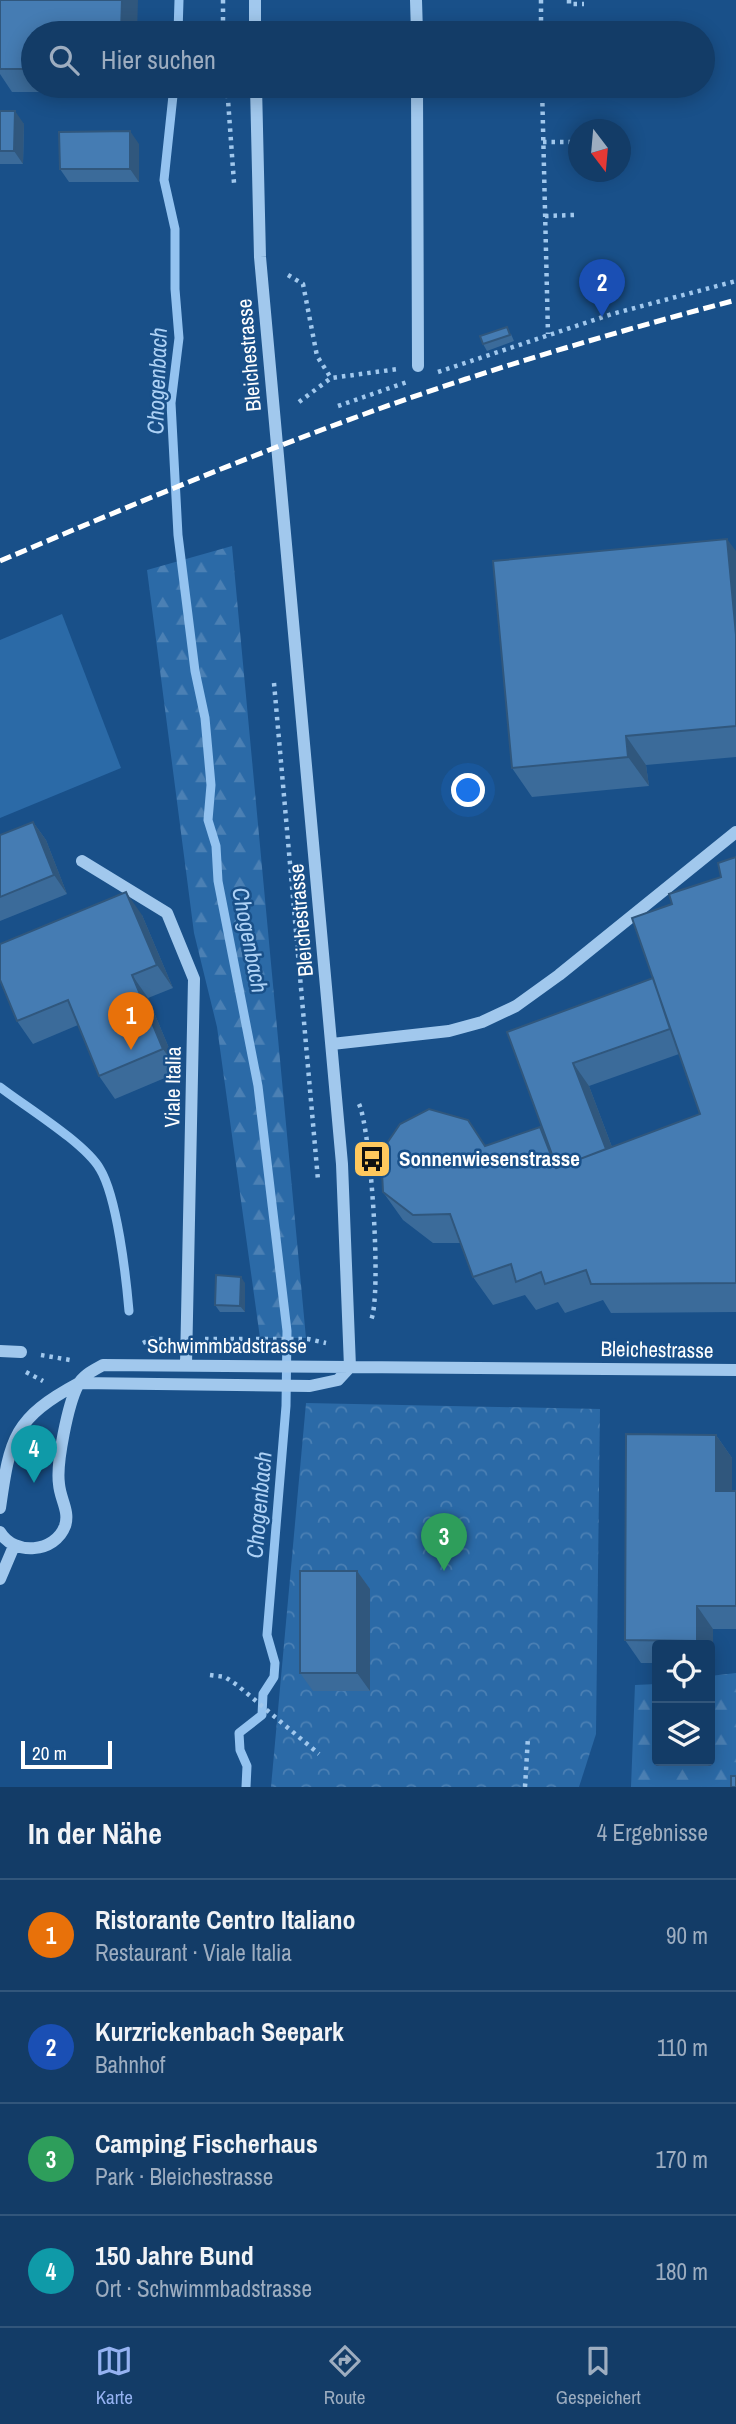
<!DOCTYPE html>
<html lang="de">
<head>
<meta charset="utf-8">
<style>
	:root { --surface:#133c67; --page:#204770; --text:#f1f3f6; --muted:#9dadc0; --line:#32567b; --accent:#95b2f1 }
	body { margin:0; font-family:"Archivo Narrow",sans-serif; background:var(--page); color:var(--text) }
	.controls { position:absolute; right:21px; bottom:21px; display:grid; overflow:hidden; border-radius:7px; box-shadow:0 4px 18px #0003 }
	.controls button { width:63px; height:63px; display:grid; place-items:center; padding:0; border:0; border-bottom:2px solid var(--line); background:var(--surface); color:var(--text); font:35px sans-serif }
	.compass { position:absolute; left:568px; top:119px; width:63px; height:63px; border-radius:50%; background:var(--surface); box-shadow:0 4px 18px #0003; rotate:164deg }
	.scale { position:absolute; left:21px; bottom:18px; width:91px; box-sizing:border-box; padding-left:7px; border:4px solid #fff; border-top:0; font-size:19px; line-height:24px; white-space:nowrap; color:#fff; -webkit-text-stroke:5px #195089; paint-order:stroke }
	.you { position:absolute; left:469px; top:791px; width:24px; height:24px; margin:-18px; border:5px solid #fff; border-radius:50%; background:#1a73e8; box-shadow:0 0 0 10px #1a73e833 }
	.badge { display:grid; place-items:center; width:46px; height:46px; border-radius:50%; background:var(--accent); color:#fff; font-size:23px; font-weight:700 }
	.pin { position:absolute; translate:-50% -58px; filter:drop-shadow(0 2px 4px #0008) }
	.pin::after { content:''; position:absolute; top:37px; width:24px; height:21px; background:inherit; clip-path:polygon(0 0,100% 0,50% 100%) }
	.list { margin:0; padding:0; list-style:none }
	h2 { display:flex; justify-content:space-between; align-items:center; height:91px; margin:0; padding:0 28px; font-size:30px }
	h2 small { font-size:23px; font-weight:400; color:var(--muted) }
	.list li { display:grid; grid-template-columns:46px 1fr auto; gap:21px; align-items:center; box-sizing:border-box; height:112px; padding:0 28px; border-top:2px solid var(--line) }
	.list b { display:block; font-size:26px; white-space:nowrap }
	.list p { margin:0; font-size:23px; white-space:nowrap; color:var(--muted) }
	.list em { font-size:23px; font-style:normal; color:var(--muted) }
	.icon { flex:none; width:38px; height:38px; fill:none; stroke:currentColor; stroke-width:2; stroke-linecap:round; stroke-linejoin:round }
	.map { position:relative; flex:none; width:736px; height:1787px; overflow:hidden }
	.search { position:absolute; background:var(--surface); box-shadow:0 4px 18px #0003; left:21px; right:21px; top:21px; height:77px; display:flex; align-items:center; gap:18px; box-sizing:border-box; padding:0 24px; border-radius:38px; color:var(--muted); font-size:26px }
	.sheet { height:539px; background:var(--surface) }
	nav { display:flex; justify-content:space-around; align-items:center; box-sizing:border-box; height:98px; border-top:2px solid var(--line); background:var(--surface); font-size:19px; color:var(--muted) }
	nav a { display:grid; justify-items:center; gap:4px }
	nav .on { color:var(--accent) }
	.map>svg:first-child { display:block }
</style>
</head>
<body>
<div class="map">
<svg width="736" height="1787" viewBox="0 0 736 1787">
	<defs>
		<pattern id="forest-firs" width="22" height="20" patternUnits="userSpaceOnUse" patternTransform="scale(1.75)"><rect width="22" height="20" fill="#2b6aa7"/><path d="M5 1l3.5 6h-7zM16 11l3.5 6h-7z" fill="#4b80b4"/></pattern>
		<pattern id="park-crowns" width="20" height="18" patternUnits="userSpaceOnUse" patternTransform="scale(1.75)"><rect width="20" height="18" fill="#2b6aa7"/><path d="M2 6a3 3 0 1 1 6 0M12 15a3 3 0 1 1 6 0" fill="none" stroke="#4b80b4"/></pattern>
	</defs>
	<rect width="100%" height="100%" fill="#195089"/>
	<path fill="url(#forest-firs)" d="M232,546L306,1338H260L217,1027L194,933L147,570Z
		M736,1673V1787H631L635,1685L657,1684V1761H710V1676Z"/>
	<path fill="url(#park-crowns)" d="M306,1403L600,1409L596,1734L579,1787H271Z"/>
	<path fill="#2b6aa7" d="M62,614L121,768L0,818V640Z"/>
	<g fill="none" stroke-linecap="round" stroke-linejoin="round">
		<path stroke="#94c3f0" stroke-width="9" d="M178,33L179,0
			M174,86L164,180L175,229V289L179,338L171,403L178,535L195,671L205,718L211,785L208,820L216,846L218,881L258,1086L287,1331L286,1406L267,1635L275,1663L274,1677L263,1694L262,1715L239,1733L240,1750L247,1766L246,1787
			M0,1087C26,1107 85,1143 100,1169C117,1197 126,1276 129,1311"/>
		<path stroke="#a1c8ed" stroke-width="4.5" stroke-dasharray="3.5 5" stroke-linecap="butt" d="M223,0V33
			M541,0V33
			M569,0V4H584
			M227,86L234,183
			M542,86L548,334
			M543,142H572
			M545,216L574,215
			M288,275L303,284L317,356L331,378
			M438,372L612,314L736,281
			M299,402L331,378L398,369
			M338,406L407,382
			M274,683L318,1180
			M359,1104C371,1130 382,1296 371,1320
			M205,1339H308L326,1343
			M143,1343L151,1339H165
			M41,1355L70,1360
			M26,1372L43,1381
			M210,1675L225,1677L237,1685L319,1754
			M525,1787L528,1737"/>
		<path stroke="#a1c8ed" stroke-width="12" d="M255,0V33
			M416,0L417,33
			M256,86L260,257L342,1164L350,1367
			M417,86L418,366
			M82,861L167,913L194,979L186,1365
			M332,1044L449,1031L482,1022L516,1006L559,975L736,832
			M0,1351L21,1352
			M0,1508C10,1437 14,1418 79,1383L310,1386L338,1380L350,1367
			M0,1532C14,1556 55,1553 65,1526C70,1511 60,1499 59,1484C56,1463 68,1404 78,1385C83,1375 94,1370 103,1365L736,1370
			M0,1579L14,1546"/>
		<path stroke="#fff" stroke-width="5" stroke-dasharray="12 5" stroke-linecap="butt" d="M0,561C153,496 307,431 466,379C555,350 645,324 736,300"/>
	</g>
	<path fill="#3b6b9a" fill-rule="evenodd" d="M0,0L33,33V86H137V92H12L0,74Z
		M0,111L24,124L23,164H0Z
		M139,144V182H69L60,169Z
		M511,334L514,341L487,351L483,344Z
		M736,551V757L646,765L649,786L532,797L512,768Z
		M33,822L46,840L67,894L0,921V835Z
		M736,857V1312L611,1313L603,1300L565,1313L558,1302L536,1310L525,1295L493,1305L473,1277L461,1243H433L403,1220L383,1192L487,1146L540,1127L545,1134L507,1032L653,978L672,904L721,877ZM679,1054L700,1114L612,1147L589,1086Z
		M142,915L173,988L148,998L179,1072L115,1099L99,1076L78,1025L33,1044L17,1021Z
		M245,1283V1312H220L215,1305Z
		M716,1435L732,1458V1491H736V1629H713V1663H710V1645H657V1663H641L625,1640Z
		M357,1571L370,1589V1691H313L300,1673Z"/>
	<path fill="#30577d" d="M122,0H138L137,33H121Z
		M15,111L24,124L23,164L14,151Z
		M130,131L139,144V182L130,169Z
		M727,539L736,551V635Z
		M626,736L646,765L649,786L628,757Z
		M33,822L46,840L67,894L54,875Z
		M126,892L142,915L173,988L157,965Z
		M132,975L148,998L179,1072L163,1049Z
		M573,1063L589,1086L624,1179L608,1156Z
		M540,1127L560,1156L566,1172L556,1168Z
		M241,1277L245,1283V1312L240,1306Z
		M716,1435L732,1458V1514L716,1491Z
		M357,1571L370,1589V1691L357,1673Z
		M697,1606L713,1629V1663L710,1658V1645H701L697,1641Z"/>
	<path fill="#457cb3" stroke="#30577d" stroke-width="2" d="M0,0H122L121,33H33V69H0Z
		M0,111H15L14,151H0Z
		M130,131V169H60L59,132Z
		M507,327L510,335L483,344L480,336Z
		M727,539L736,635V726L626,736L628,757L512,768L493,561Z
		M33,822L54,875L0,897V835Z
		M736,857V1283L591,1284L586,1270L545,1284L541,1272L516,1282L511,1264L473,1277L450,1214L413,1215L383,1192L381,1152L400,1124L429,1109L468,1120L485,1146L540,1127L556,1168L700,1114L632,918L672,904L669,894L721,877L718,863Z
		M126,892L157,965L132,975L163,1049L99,1076L68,1000L17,1021L0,980V944Z
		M653,978L670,1029L573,1063L606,1149L557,1168L507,1032Z
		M216,1275L241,1277L240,1306L215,1305Z
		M626,1434L716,1435V1491H736V1606H697V1641L625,1640Z
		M300,1571H357V1673H300Z
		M731,1776H736V1787H731Z"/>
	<defs>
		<symbol id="bus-square" viewBox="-11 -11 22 22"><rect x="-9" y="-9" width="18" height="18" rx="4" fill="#ffc85d" stroke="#195089"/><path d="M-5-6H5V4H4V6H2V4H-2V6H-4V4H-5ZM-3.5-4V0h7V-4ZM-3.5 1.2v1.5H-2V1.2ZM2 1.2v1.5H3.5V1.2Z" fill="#111"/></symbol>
	</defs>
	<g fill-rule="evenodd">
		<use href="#bus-square" x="350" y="1137" width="44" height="44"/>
	</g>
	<g text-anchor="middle" stroke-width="5" stroke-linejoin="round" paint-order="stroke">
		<g font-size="21" fill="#fff" stroke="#195089">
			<text transform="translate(249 355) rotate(-95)" y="7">Bleichestrasse</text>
			<text transform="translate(301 920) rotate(-95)" y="7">Bleichestrasse</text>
			<text transform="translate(173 1087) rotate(-89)" y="7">Viale Italia</text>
			<text x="227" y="1353">Schwimmbadstrasse</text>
			<text transform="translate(657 1350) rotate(1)" y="7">Bleichestrasse</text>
		</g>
		<g font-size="21" font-weight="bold" fill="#fff" stroke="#195089" text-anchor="start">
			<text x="399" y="1166">Sonnenwiesenstrasse</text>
		</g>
		<g font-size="23" font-style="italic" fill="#add1f5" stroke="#195089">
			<text transform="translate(157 381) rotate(-88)" y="8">Chogenbach</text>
			<text transform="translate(250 940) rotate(79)" y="8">Chogenbach</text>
			<text transform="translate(259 1505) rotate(-85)" y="8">Chogenbach</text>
		</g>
	</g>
</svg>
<div class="controls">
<button><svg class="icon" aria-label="locate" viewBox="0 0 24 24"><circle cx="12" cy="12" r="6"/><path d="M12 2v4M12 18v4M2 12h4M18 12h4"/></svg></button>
<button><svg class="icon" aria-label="layers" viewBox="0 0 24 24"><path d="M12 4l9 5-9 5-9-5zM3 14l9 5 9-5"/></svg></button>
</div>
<svg class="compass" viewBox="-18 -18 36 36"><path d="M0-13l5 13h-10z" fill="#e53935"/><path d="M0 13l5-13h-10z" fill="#9dadc0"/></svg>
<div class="scale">20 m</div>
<div class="you"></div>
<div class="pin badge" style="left:131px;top:1050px;background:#e8710a">1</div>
<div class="pin badge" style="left:602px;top:317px;background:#1a4fb4">2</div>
<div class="pin badge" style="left:444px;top:1571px;background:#2e9e5b">3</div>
<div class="pin badge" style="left:34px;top:1483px;background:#0f9aa8">4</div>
<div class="search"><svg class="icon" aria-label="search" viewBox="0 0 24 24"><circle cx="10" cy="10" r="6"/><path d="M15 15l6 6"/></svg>Hier suchen</div>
</div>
<section class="sheet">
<h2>In der Nähe<small>4 Ergebnisse</small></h2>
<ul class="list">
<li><span class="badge" style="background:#e8710a">1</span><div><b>Ristorante Centro Italiano</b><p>Restaurant · Viale Italia</p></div><em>90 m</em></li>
<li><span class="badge" style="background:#1a4fb4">2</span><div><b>Kurzrickenbach Seepark</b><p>Bahnhof</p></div><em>110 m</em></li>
<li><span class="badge" style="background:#2e9e5b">3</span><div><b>Camping Fischerhaus</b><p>Park · Bleichestrasse</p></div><em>170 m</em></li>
<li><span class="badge" style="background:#0f9aa8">4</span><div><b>150 Jahre Bund</b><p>Ort · Schwimmbadstrasse</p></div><em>180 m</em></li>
</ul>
</section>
<nav>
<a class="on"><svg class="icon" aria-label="map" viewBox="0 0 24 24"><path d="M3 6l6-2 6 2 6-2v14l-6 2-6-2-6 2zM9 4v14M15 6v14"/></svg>Karte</a>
<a><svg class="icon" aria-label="directions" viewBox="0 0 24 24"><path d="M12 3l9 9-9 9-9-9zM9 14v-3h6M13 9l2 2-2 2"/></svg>Route</a>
<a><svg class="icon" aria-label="saved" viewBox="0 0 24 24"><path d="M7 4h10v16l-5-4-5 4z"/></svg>Gespeichert</a>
</nav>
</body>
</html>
